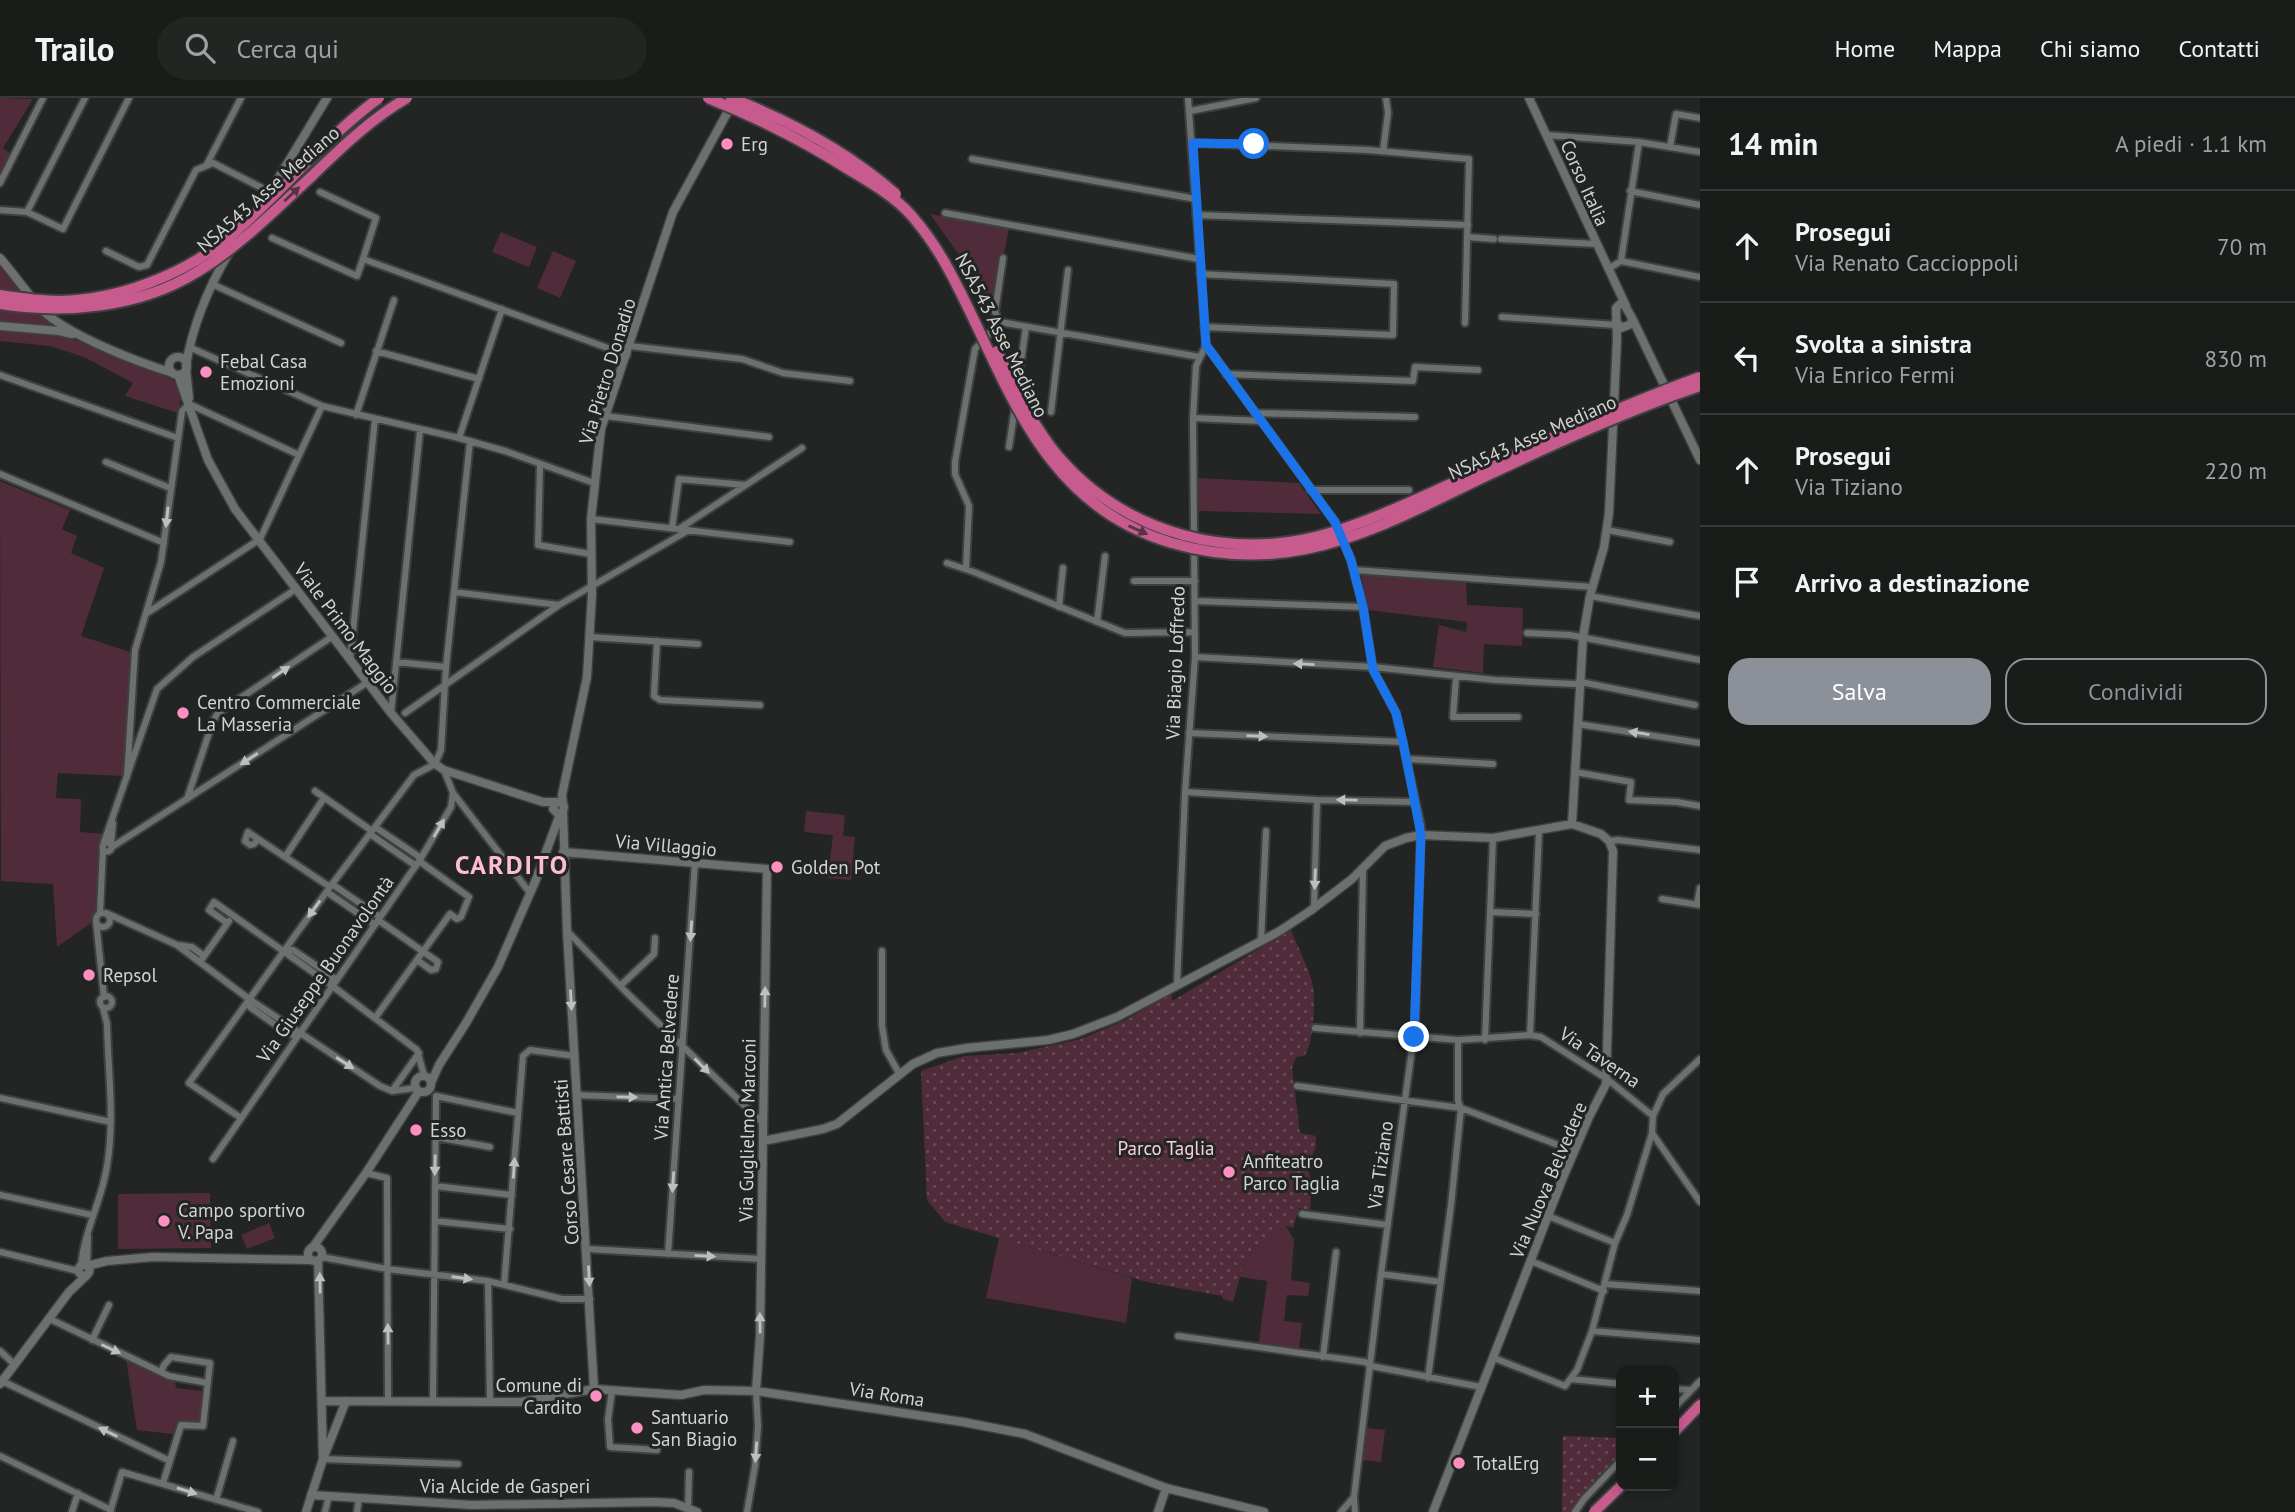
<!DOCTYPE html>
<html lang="it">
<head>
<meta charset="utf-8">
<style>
	:root { --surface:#1a1c1a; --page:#232523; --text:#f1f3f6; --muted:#9fa1a2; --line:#383a39; --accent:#8c9099 }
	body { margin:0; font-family:"PT Sans",sans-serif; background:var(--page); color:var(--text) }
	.controls { position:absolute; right:21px; bottom:21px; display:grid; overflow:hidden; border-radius:14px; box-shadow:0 4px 10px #0003 }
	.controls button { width:63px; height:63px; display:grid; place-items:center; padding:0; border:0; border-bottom:2px solid var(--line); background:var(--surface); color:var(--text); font:35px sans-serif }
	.stop { position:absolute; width:21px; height:21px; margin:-16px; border:5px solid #1a73e8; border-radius:50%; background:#fff }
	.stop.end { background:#1a73e8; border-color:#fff; box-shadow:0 2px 7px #0008 }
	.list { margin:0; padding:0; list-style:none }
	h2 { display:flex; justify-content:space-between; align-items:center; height:91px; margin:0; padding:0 28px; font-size:30px }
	h2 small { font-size:23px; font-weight:400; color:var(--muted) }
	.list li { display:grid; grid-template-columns:46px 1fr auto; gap:21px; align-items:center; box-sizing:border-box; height:112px; padding:0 28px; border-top:2px solid var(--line) }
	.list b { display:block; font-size:26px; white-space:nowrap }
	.list p { margin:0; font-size:23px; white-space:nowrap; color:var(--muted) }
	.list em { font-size:23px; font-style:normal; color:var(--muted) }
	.actions { display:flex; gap:14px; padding:21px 28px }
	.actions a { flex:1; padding:16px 0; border:2px solid var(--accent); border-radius:21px; text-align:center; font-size:24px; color:var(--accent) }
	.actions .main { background:var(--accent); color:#fff }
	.icon { flex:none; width:38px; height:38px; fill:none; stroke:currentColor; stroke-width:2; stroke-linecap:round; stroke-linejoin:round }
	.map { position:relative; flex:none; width:1700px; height:1414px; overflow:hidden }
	header { display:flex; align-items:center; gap:42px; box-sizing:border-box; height:98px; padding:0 35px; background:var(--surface); border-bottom:2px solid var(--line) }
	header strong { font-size:33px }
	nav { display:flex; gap:38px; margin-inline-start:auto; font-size:24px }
	.search { width:490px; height:63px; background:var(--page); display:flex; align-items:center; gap:18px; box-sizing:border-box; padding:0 24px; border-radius:38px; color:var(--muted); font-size:26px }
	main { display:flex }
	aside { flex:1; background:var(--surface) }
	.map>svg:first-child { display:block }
</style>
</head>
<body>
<header>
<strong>Trailo</strong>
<div class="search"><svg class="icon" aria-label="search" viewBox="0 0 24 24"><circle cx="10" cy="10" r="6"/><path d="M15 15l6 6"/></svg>Cerca qui</div>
<nav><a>Home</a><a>Mappa</a><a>Chi siamo</a><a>Contatti</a></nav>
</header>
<main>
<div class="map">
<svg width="1700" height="1414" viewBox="0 0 1700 1414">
	<defs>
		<pattern id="park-dots" width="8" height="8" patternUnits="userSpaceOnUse" patternTransform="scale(1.75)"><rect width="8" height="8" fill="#502c3b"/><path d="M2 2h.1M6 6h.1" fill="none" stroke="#684a56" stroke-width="1.8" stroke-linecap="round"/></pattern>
	</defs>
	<rect width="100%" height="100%" fill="#222523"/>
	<path fill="#502c3b" d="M0,0L33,1L3,50L10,55V58L0,79Z
		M930,116L1009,130L1004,157H999L991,217L957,154Z
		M501,134L537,149L529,169L492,154Z
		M553,153L576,163L560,200L537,190Z
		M0,165L42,217L56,229L0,225Z
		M0,231L57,235L163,274L176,285L182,296L178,315L125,298L133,285L84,259L50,248L0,243Z
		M1198,380L1299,385L1321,416L1199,413Z
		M0,383L70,412L62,431L77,438L71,455L104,470L81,538L130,554V629L123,678L58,675L56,700L81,701L80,734L104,736L99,763L95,820L90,826L57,849L53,786L1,783Z
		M1361,477L1466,485L1467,507L1523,510L1522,548L1484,546L1483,575L1433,569L1439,527L1466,534L1467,524L1368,512Z
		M806,713L845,717L843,738L855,739L851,782L828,780L833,737L804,734Z
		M210,1095L211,1150L118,1151V1096Z
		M269,1125L275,1140L247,1151L241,1137Z
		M1286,1128L1294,1142L1291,1182L1310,1185L1308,1198L1287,1197L1284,1223L1302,1225L1299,1251L1259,1244L1267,1183L1240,1179L1233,1204L1223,1201L1222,1198L1235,1185L1253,1152Z
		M999,1140L1132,1180L1126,1225L986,1200Z
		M126,1261L175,1284L176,1290L203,1293L199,1325L178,1323L173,1336L137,1332Z
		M1366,1330L1385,1332L1381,1364L1362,1362Z"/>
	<path fill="url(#park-dots)" d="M1291,832C1298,850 1309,870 1313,888C1315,903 1314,947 1304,958L1296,959L1292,970L1300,1035L1316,1038V1048L1308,1072L1312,1086L1310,1112L1299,1110L1293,1130L1286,1128L1253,1152L1235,1185L1222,1198L1147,1184L945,1124L927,1102L921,973L964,958L1017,955L1081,941L1128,921L1171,894L1172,903Z
		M1563,1338L1621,1340V1358L1581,1402L1573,1414H1562Z"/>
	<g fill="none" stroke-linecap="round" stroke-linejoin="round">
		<defs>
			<path id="street" d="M85,0L27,114L63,131L129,0
				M1188,0L1206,247L1335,424L1351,462L1363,509L1373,572L1396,615L1421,728L1415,929L1381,1176L1354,1399L1355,1414
				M1190,13L1256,0
				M1546,37L1639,44L1700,54
				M1193,45L1368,52L1469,61L1465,225
				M1670,49L1676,16L1700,20
				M1383,53L1388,15L1386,0
				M972,61L1196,101
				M207,66L241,0
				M0,85L43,0
				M1630,93L1700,107
				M320,94L376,120L363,161L627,257
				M0,112L27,114
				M945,115L1199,161
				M1196,117L1468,127
				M1467,139L1494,141
				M272,140L357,178L363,161
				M1501,141L1596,146
				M106,153L139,169L147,167L196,72L213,65L270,94
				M1621,163L1700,179
				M1608,171L1621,163L1639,44
				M1200,176L1394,186L1393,237L1204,229
				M212,186L341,245
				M1502,219L1616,227
				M1000,224L995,214L1003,160
				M630,248L742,261L783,275L850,283
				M189,249L322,308L459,340L505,353L594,385
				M376,253L479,281
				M1226,276L1413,283L1415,269L1478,272
				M0,277L178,340
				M1017,291L1026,229
				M1051,314L1068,172
				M1255,315L1415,319
				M356,317L394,202
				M606,318L769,339
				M1193,320L1261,323
				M459,340L502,211
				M1009,349L1015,309
				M106,364L170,390
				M540,367L538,447L591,456
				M0,376L164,445
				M1310,392H1409
				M591,421L790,444
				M672,430L679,381L745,387
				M679,431L802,350
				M1607,432L1670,444
				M947,465L974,474L1125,535L1195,534
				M966,471L969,408L955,376V364L975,251L1000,224L1200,259
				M1354,472L1593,489
				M1134,483H1195
				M454,494L559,507
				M1590,498L1700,518
				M1195,503L1363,509
				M1059,509L1063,470
				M147,515L260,441L322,308
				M1097,524L1105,458
				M1527,535L1570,537L1700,562
				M589,539L698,546
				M657,543L654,598L660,602L760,607
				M1195,559L1373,569L1495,582L1575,586L1581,584L1695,607
				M350,562L375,321
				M396,564L446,569
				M1456,579L1453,619H1518
				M391,615L420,332
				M405,615L559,507L689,432
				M1578,626L1700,645
				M1189,635L1403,644
				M1407,661L1493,666
				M444,672L453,695L530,795
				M1575,674L1631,684L1629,702L1677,704L1700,708
				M127,679L135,552L161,464L182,313L189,306L299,357
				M315,693L372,733
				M1185,694L1317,702L1415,704
				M187,701L213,623L218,615L333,538
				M375,729L421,760
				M248,734L258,741L254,746L250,747L245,743Z
				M370,736L416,768
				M258,741L330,789
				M1609,743L1618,742L1700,752
				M102.5 749a4.5 4.5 0 1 1 9 0a4.5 4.5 0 1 1-9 0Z
				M111,746L113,725
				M103,747L157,591L193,559L296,491
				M112,749L368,584
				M285,759L324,700
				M332,786L380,819
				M327,794L375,827
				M1662,801L1700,807
				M1697,806L1700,790
				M1314,810L1317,702
				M1490,814L1536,816
				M100,815L103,750
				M106,815L177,847L249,901L380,988L392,993L416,990
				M96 822a7 7 0 1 1 14 0a7 7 0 1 1-14 0Z
				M378,822L438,864L436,871L431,872L417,862
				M96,823L104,899
				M227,825L209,812L214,804L331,887L417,952L424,977
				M567,833L628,896L763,1025
				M1261,843L1266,733
				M177,847L192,849L204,858
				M285,852H293L333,879L332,885
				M882,853V928L886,952L900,977
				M200,864L229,823
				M1177,887L1185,694L1195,559L1193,320L1196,268L1206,247
				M620,888L654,856L655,840
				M100 904a6 6 0 1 1 12 0a6 6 0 1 1-12 0Z
				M249,901L250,909L287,935L293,937L299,935
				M375,920L450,816L457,821L461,819L469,799L419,763
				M1315,930L1458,942L1530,937L1541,939L1607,981L1653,1018
				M1360,935L1363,770
				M1530,937L1539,733
				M1485,942L1493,740
				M1700,961L1663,996L1653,1018L1652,1035L1700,1104
				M1297,988L1461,1010L1574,1053
				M392,993L419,955
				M576,997L679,1001
				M436,998L518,1015
				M0,1000L111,1024
				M241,1020L189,985L330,789L414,677L435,666L441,652L446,569L470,343
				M436,1039L490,1049
				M213,1061L421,760L451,709L453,695
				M366,1075L387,1080L388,1304
				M435,1088L512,1097
				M0,1097L92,1117
				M1302,1116L1388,1127
				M1548,1118L1615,1145
				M435,1123L510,1131
				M588,1151L761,1161
				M0,1154L78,1173
				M668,1156L695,765
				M322,1159L387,1171L488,1183L562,1201H590
				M1531,1163L1604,1193
				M81,1168C84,1133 102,1102 107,1068C115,1021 108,973 107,926L103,910
				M87,1168L88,1139
				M1381,1176L1441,1184
				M488,1183L490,1304
				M1605,1186L1700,1193
				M504,1187L523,958L530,952L575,958
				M50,1221L169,1278L208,1285
				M1592,1233L1700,1242
				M1178,1238L1365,1264L1371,1268L1481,1289
				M92,1242L109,1207
				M0,1253L14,1266
				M1323,1259L1336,1154
				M1494,1260L1565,1288L1577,1272L1592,1233L1615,1145L1627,1117L1652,1035
				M161,1274L164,1267L171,1259L210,1265L203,1328L181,1327L163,1385
				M1428,1280L1451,1107L1461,1010L1458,1003V942
				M1571,1281L1621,1286
				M2,1283L170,1363
				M1674,1291L1690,1292
				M612,1293L608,1321L610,1349L657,1352
				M433,1304L436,998
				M1674,1310L1700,1283
				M0,1358L111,1412
				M323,1361L458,1366
				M216,1402L233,1343
				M688,1410L689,1374
				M72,1414L78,1395
				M110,1414L122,1374L258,1414
				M325,1414L329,1398
				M357,1414L359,1400
				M747,1414L755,1368L758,1328L756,1293
				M1341,1414L1354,1399
				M1575,1414L1584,1401L1621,1362"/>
			<path id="secondary" d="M1529,0L1626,208
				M265,102L327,0
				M0,160C14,176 27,195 41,211C67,237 137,264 173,275
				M1632,220L1700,362
				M0,228L59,233L72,236
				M169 268a9 9 0 1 1 18 0a9 9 0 1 1-18 0Z
				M186,267C193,226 209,188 230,153
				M186,271L189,300
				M178,277L208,362L235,411L391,615L435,666L444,672L543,704H560L564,708L563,714L558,716L553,711L555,705
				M563,707L562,697L587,579L592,496L591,421L601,331L673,114L732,6
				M563,714L567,833L594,1291
				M1572,726L1583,539L1590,498L1604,449L1609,415L1617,241L1616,210L1620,206H1624L1632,220L1631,226L1621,230L1616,223
				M563,754L767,771L760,1238L756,1293
				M415 986a8 8 0 1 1 16 0a8 8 0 1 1-16 0Z
				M431,985L439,967L466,925L498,869L535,784L560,716
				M763,1043L823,1031L837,1026L913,966L937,955L967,950L1048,942L1073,936L1117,919L1278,834L1310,813L1352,781L1385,748L1406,740L1421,737L1493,740L1572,726L1601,736L1609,743L1613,753L1606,986L1589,1019L1562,1082L1433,1414
				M308 1156a7 7 0 1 1 14 0a7 7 0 1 1-14 0Z
				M313,1149L366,1075L419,993
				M318,1162L323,1361
				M78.5 1172a5.5 5.5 0 1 1 11 0a5.5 5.5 0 1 1-11 0Z
				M87,1168L107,1163L153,1159L312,1162
				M0,1286L69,1194L87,1177
				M322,1303L521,1304L594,1291L681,1297L704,1292L756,1293L963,1324L1025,1336L1166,1390L1264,1414
				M311,1397L472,1407L653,1404L674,1405L697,1414
				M306,1414L323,1361L346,1303
				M1158,1414L1166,1390"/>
			<path id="highway" d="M1674,1334L1700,1307"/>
		</defs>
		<use href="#street" stroke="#3f4140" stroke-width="10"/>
		<use href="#secondary" stroke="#3f4140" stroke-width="11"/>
		<use href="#highway" stroke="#3f4140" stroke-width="14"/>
		<use href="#street" stroke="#6c716e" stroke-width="6"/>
		<use href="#secondary" stroke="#6c716e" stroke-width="8"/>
		<use href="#highway" stroke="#c75b8e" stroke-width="10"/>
		<defs>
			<path id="highway-bridge" d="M708,0C758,20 806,44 851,73C871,85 895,99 911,117C940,150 955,183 974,222C1020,320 1059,412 1172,445C1216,458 1261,460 1306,451C1369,438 1426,407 1484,379C1554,346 1626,313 1700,288
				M731,0C790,23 848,54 896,96
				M0,197C19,200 39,203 59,203C117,202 181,178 227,141C280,97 323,41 379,0
				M0,206C65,216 139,210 197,174C239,149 276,111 312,78C341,50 372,20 407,0
				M997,253C1015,289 1032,327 1058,358C1126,437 1234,465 1333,434C1387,417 1438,391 1490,368C1559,336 1628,305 1700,279
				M1594,1414L1621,1388"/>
		</defs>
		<use href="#highway-bridge" stroke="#3f4140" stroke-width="14" stroke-linecap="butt"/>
		<use href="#highway-bridge" stroke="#c75b8e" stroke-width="10"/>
	</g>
	<defs><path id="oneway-solid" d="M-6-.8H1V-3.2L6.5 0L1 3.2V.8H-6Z" transform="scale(1.75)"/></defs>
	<g fill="#543543">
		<use href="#oneway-solid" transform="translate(292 96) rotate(-43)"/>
		<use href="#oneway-solid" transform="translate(1138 432) rotate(24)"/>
	</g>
	<g fill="#bec0bf">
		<use href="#oneway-solid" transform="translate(167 419) rotate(96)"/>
		<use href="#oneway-solid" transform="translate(1304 566) rotate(-177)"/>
		<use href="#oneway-solid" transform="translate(281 574) rotate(-34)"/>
		<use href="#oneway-solid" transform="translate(1639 635) rotate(-171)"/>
		<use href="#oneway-solid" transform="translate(1257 638) rotate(2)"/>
		<use href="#oneway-solid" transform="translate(249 661) rotate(147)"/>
		<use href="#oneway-solid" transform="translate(1347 702) rotate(-179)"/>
		<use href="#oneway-solid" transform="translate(439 730) rotate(-60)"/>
		<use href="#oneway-solid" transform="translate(1315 781) rotate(92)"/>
		<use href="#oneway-solid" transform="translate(314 811) rotate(126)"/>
		<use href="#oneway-solid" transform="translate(691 833) rotate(94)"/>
		<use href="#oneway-solid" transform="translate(765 899) rotate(-89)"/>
		<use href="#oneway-solid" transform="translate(571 902) rotate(87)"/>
		<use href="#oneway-solid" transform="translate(345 965) rotate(33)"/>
		<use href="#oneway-solid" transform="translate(702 968) rotate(45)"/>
		<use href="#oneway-solid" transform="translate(627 999) rotate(1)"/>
		<use href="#oneway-solid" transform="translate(435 1067) rotate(91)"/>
		<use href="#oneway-solid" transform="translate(514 1070) rotate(-86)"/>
		<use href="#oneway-solid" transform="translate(673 1084) rotate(94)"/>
		<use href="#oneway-solid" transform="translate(705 1158) rotate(3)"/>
		<use href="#oneway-solid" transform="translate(589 1178) rotate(87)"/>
		<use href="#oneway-solid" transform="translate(462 1180) rotate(8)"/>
		<use href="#oneway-solid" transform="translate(320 1185) rotate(-91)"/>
		<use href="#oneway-solid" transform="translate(760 1225) rotate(-91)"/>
		<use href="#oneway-solid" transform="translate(388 1236) rotate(-91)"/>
		<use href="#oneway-solid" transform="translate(111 1251) rotate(25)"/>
		<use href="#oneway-solid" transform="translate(108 1334) rotate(-154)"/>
		<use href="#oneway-solid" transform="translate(756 1354) rotate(94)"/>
		<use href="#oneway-solid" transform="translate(187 1393) rotate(17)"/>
	</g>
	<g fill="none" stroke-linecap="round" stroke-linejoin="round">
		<path stroke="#1a73e8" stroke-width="9" d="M1254,46L1193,45L1206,247L1335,424L1351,462L1363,509L1373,572L1396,615L1403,644L1421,737L1414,939"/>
	</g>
	<g fill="#fd8ec0" stroke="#222523" stroke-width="2.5">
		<circle cx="727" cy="46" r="7"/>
		<circle cx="206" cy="274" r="7"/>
		<circle cx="183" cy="615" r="7"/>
		<circle cx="777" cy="769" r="7"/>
		<circle cx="89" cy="877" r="7"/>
		<circle cx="416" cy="1032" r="7"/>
		<circle cx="1229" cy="1074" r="7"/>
		<circle cx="164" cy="1123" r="7"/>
		<circle cx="596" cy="1298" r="7"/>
		<circle cx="637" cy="1330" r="7"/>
		<circle cx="1459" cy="1365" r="7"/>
	</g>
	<g text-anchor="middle" stroke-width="6" stroke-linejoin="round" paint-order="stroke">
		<g font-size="19" fill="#d2d4d3" stroke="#222523" text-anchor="start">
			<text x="741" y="53">Erg</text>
			<text x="220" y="270">Febal Casa<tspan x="220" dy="22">Emozioni</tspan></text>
			<text x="197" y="611">Centro Commerciale<tspan x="197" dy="22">La Masseria</tspan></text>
			<text x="791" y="776">Golden Pot</text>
			<text x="103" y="884">Repsol</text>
			<text x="430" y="1039">Esso</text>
			<text x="1243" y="1070">Anfiteatro<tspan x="1243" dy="22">Parco Taglia</tspan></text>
			<text x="178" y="1119">Campo sportivo<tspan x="178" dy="22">V. Papa</tspan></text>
			<text x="582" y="1294" text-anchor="end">Comune di<tspan x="582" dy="22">Cardito</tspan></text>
			<text x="651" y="1326">Santuario<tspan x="651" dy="22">San Biagio</tspan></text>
			<text x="1473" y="1372">TotalErg</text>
		</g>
		<g font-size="19" fill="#d2d4d3" stroke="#222523">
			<text transform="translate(1585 85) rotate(66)" y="7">Corso Italia</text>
			<text transform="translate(268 91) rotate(-41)" y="7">NSA543 Asse Mediano</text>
			<text transform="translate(1002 237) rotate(63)" y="7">NSA543 Asse Mediano</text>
			<text transform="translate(607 273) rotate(-73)" y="7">Via Pietro Donadio</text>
			<text transform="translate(1532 339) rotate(-24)" y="7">NSA543 Asse Mediano</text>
			<text transform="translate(346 530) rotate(53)" y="7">Viale Primo Maggio</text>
			<text transform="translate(1175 565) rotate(-88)" y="7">Via Biagio Loffredo</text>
			<text transform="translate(666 747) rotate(5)" y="7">Via Villaggio</text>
			<text transform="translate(325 871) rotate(-55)" y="7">Via Giuseppe Buonavolontà</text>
			<text transform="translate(666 959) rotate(-86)" y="7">Via Antica Belvedere</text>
			<text transform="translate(1600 959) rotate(34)" y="7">Via Taverna</text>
			<text transform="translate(747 1032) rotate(-89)" y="7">Via Guglielmo Marconi</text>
			<text transform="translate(566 1064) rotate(-94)" y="7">Corso Cesare Battisti</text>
			<text transform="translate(1380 1067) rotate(-82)" y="7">Via Tiziano</text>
			<text transform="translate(1548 1082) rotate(-67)" y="7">Via Nuova Belvedere</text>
			<text transform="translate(887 1296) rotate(9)" y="7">Via Roma</text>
			<text x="505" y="1395">Via Alcide de Gasperi</text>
		</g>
		<g font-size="19" fill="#f9cdde" stroke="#222523">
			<text x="1166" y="1057">Parco Taglia</text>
		</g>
		<g font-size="26" font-weight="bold" letter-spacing="2" fill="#fdbdd7" stroke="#222523">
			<text x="512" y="776">CARDITO</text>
		</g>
	</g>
</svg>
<div class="controls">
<button>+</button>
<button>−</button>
</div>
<div class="stop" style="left:1254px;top:46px"></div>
<div class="stop end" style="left:1414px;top:939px"></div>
</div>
<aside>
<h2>14 min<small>A piedi · 1.1 km</small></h2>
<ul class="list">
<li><svg class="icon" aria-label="ahead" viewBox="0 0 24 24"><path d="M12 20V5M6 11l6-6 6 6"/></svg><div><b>Prosegui</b><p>Via Renato Caccioppoli</p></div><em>70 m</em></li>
<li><svg class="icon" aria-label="left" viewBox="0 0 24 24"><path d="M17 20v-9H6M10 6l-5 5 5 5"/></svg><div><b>Svolta a sinistra</b><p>Via Enrico Fermi</p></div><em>830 m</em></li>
<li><svg class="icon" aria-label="ahead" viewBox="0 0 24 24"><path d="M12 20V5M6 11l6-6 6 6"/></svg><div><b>Prosegui</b><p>Via Tiziano</p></div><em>220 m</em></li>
<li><svg class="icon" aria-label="arrive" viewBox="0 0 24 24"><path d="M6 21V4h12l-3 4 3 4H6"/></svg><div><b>Arrivo a destinazione</b></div></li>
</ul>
<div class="actions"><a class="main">Salva</a><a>Condividi</a></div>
</aside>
</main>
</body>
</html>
